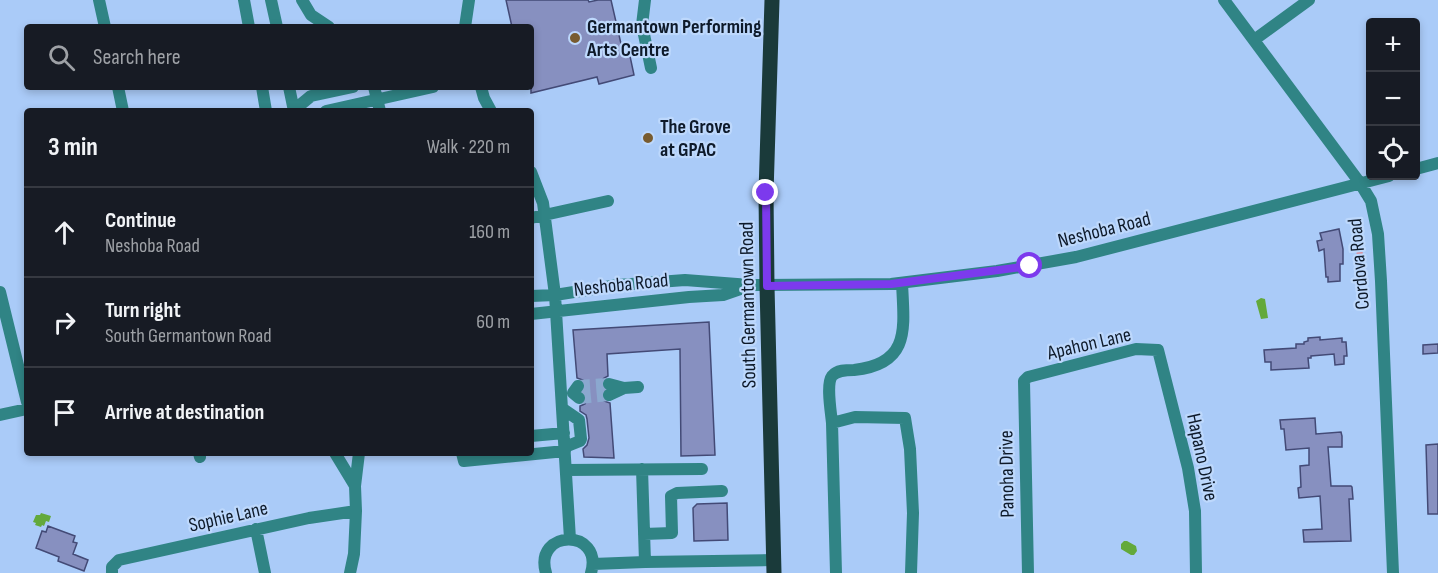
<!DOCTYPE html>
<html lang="en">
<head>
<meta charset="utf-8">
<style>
	:root { --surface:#171b24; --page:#242831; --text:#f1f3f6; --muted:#9ea1a6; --line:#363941 }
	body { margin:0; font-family:"Sofia Sans Condensed",sans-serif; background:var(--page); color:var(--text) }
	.controls { position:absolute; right:18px; top:18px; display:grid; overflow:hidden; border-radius:6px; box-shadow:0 3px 9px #0003 }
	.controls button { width:54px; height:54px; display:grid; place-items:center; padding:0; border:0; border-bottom:2px solid var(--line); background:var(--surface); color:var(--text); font:30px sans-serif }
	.stop { position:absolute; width:18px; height:18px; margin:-14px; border:4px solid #7c3aed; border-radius:50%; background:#fff }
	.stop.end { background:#7c3aed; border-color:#fff; box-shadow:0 2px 6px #0008 }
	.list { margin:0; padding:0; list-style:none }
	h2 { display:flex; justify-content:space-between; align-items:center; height:78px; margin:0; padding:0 24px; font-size:26px }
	h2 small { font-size:20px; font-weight:400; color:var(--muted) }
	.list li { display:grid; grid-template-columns:39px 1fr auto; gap:18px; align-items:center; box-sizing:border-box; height:90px; padding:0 24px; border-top:2px solid var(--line) }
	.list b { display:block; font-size:22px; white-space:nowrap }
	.list p { margin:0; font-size:20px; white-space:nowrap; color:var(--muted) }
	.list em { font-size:20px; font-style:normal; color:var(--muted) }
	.icon { flex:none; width:33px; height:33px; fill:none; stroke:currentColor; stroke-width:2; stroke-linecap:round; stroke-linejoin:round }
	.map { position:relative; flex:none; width:1438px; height:573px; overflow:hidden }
	.search { position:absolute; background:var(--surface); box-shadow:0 3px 9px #0003; left:24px; top:24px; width:510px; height:66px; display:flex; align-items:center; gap:15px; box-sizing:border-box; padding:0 21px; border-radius:6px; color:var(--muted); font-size:22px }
	.panel { position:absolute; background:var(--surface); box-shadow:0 3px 9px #0003; left:24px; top:108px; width:510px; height:348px; border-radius:6px }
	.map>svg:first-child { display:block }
</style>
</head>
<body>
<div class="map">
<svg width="1438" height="573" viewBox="0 0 1438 573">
	<rect width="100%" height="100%" fill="#aacbf8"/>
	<path fill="#e17c84" d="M1362,239L1364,278C1363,277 1361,276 1360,275C1355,270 1356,246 1359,240Z"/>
	<path fill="#63a93b" d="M1261,298L1265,299L1268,318L1261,319L1256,301Z
		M41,513L51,516L49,522L46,521L44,526L42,525L41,527L35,525L36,523L33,522L36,515H40Z
		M1124,541H1127L1136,546L1137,551L1134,555H1131L1121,549V544Z"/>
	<path fill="#8790c0" stroke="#434a76" stroke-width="1.5" d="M506,0H588L589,2L598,0H611L624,57L630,56L634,75L599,84L597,77L531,93V27H512Z
		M1339,229L1343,249V264H1340V281L1328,282V277H1326L1324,249L1319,251L1317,241L1322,240L1320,233Z
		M709,322L715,455L681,456L680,349L607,354L608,376L604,378L601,381V386L603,390L601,395L604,401L610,403L614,458L584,457L583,449L587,445L589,438L587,419L586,415L580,411V406L585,404L587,400V396L584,392L586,386L583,380L577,378L573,330Z
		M1320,337V340L1342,338V342H1346L1347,356H1344V364L1335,365L1334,354L1311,356V358H1308L1309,368L1271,370V362H1265L1264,350L1296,348V344H1304V342L1308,341V338Z
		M1438,344V353L1423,354V345Z
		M1315,418L1316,434L1341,432L1342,436V447H1328L1331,486H1351L1352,487L1353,499H1349L1351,541L1304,542L1303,530L1322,529L1320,496L1299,498L1298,488L1301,487L1300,466L1309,465V448L1286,450L1284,429H1281L1280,420Z
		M1438,444V514H1428L1426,445Z
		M727,503L728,540L694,541L693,508L697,504Z
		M48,526L75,536L73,542L77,543L73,554L88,560L84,571L58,561L59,557L36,548L42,531L46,532Z"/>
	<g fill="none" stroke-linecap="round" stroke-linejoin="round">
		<path stroke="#8ba8cf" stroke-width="12" stroke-dasharray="12 6" stroke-linecap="butt" d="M578,386L609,384
			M579,398L609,395"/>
		<path stroke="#308485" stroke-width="12" d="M99,0L105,27
			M244,0L249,27
			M271,0L277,27
			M302,0L311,15L329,27
			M645,0L642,25L651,68
			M1224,0L1360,183L1371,201L1378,234L1381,281L1393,573
			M465,27L469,0
			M1254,40L1309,0
			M118,87L123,111
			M262,87L266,111
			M289,87L294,111
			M374,87L380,111
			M481,87L484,98L491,111
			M294,110L311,96L353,87
			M326,111L433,87
			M1416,169L1438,163
			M531,172L543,203L555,295L570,539
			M531,218L608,201
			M0,292L27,402
			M531,296L555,295L618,285L685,280L750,285L891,284L997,271L1076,257L1389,176
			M531,314L689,297L723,295L746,287
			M609,384L624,388L609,395
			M578,386L573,393L579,398
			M624,388L638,387
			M563,409L579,420L581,439L580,441L565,447
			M0,415L27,409
			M832,423C831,412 826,384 832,376C837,370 846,370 854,370C911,364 904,328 902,283
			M531,436L564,433
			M199,453L200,457
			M335,453L355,486
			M462,453L464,461L565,451
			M642,469L645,562
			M566,470L702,469
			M256,529L265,573
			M644,534L672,533L671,496L677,493L722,491
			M593,564L645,562L774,560
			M112,573V567L119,560L309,518L356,511
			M350,573L354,554L356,511L355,486L359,453
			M546,573C533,529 604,528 591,573
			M836,573L832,423L855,417L905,418L910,449L913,513L911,573
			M1028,573L1024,381L1028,377L1136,349L1158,350L1188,468L1195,511L1196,573"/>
		<path stroke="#1a3a3a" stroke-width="15" d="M772,0L766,193L767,286L774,573"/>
	</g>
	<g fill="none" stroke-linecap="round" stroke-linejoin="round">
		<path stroke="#7c3aed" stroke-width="8" d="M766,193L767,286L891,284L1030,266"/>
	</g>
	<g fill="#785b2f" stroke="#bdd8fc" stroke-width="2">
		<circle cx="575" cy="38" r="6"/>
		<circle cx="648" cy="138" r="6"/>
	</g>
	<g text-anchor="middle" stroke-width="4.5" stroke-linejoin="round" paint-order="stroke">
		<g font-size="20" font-weight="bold" fill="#0e1a2a" stroke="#bdd8fc" text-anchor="start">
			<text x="587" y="33">Germantown Performing<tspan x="587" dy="23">Arts Centre</tspan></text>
			<text x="660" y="133">The Grove<tspan x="660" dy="23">at GPAC</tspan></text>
		</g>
		<g font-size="20" fill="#0e1a2a" stroke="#bdd8fc">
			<text transform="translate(1104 229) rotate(-14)" y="7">Neshoba Road</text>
			<text transform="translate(1358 264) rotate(-95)" y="7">Cordova Road</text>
			<text transform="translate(621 284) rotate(-6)" y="7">Neshoba Road</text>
			<text transform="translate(747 305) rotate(-91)" y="7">South Germantown Road</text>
			<text transform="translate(1089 343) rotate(-13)" y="7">Apahon Lane</text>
			<text transform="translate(1203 457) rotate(78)" y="7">Hapano Drive</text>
			<text transform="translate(1006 474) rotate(-91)" y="7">Panoha Drive</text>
			<text transform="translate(228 516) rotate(-13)" y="7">Sophie Lane</text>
		</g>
	</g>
</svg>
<div class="controls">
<button>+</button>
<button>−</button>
<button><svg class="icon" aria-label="locate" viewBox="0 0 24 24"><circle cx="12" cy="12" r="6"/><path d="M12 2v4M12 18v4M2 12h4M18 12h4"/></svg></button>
</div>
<div class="stop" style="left:1030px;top:266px"></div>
<div class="stop end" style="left:766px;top:193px"></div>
<div class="search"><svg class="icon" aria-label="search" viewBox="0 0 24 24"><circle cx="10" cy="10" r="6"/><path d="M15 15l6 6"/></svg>Search here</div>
<section class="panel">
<h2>3 min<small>Walk · 220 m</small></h2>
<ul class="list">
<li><svg class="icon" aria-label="ahead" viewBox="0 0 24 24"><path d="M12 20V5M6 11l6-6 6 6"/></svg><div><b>Continue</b><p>Neshoba Road</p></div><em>160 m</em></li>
<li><svg class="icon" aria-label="right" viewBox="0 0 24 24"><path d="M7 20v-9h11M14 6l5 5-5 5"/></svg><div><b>Turn right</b><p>South Germantown Road</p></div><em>60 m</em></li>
<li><svg class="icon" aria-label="arrive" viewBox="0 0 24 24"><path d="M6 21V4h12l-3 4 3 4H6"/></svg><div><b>Arrive at destination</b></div></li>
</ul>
</section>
</div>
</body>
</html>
